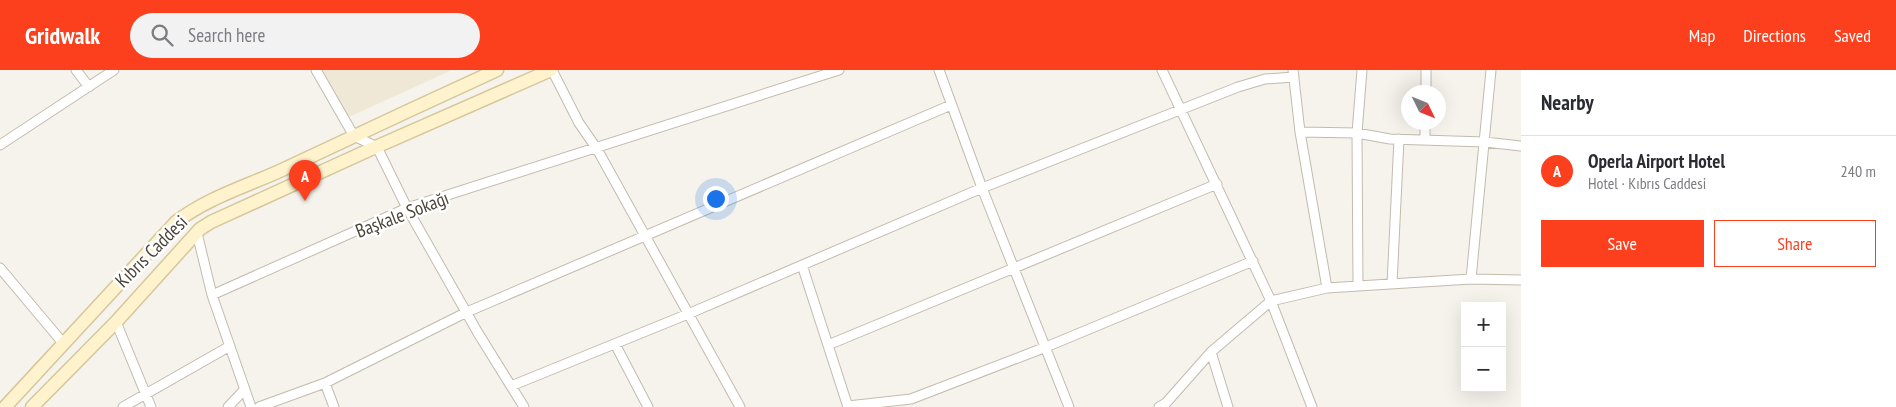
<!DOCTYPE html>
<html lang="en">
<head>
<meta charset="utf-8">
<style>
	:root { --surface:#fff; --page:#f2f2f3; --text:#2b2b33; --muted:#7c7c81; --line:#e1e1e2; --accent:#fc3f1d }
	body { margin:0; font-family:"PT Sans Narrow",sans-serif; background:var(--page); color:var(--text) }
	.controls { position:absolute; right:15px; bottom:15px; display:grid; overflow:hidden; border-radius:0px; box-shadow:0 5px 20px #0002 }
	.controls button { width:45px; height:45px; display:grid; place-items:center; padding:0; border:0; border-bottom:1px solid var(--line); background:var(--surface); color:var(--text); font:25px sans-serif }
	.compass { position:absolute; left:1401px; top:15px; width:45px; height:45px; border-radius:50%; background:var(--surface); box-shadow:0 5px 20px #0002; rotate:133deg }
	.you { position:absolute; left:715px; top:128px; width:18px; height:18px; margin:-12px; border:4px solid #fff; border-radius:50%; background:#1a73e8; box-shadow:0 0 0 8px #1a73e833 }
	.badge { display:grid; place-items:center; width:32px; height:32px; border-radius:50%; background:var(--accent); color:#fff; font-size:16px; font-weight:700 }
	.pin { position:absolute; translate:-50% -41px; filter:drop-shadow(0 1px 2px #0008) }
	.pin::after { content:''; position:absolute; top:26px; width:18px; height:15px; background:inherit; clip-path:polygon(0 0,100% 0,50% 100%) }
	.list { margin:0; padding:0; list-style:none }
	h2 { display:flex; justify-content:space-between; align-items:center; height:65px; margin:0; padding:0 20px; font-size:21px }
	h2 small { font-size:16px; font-weight:400; color:var(--muted) }
	.list li { display:grid; grid-template-columns:32px 1fr auto; gap:15px; align-items:center; box-sizing:border-box; height:70px; padding:0 20px; border-top:1px solid var(--line) }
	.list b { display:block; font-size:19px; white-space:nowrap }
	.list p { margin:0; font-size:16px; white-space:nowrap; color:var(--muted) }
	.list em { font-size:16px; font-style:normal; color:var(--muted) }
	.actions { display:flex; gap:10px; padding:15px 20px }
	.actions a { flex:1; padding:11px 0; border:1px solid var(--accent); border-radius:0px; text-align:center; font-size:18px; color:var(--accent) }
	.actions .main { background:var(--accent); color:#fff }
	.icon { flex:none; width:28px; height:28px; fill:none; stroke:currentColor; stroke-width:2; stroke-linecap:round; stroke-linejoin:round }
	.map { position:relative; flex:none; width:1521px; height:337px; overflow:hidden }
	header { display:flex; align-items:center; gap:30px; box-sizing:border-box; height:70px; padding:0 25px; background:var(--accent); color:#fff }
	header strong { font-size:24px }
	nav { display:flex; gap:28px; margin-inline-start:auto; font-size:18px }
	.search { width:350px; height:45px; background:var(--page); display:flex; align-items:center; gap:12px; box-sizing:border-box; padding:0 18px; border-radius:28px; color:var(--muted); font-size:19px }
	main { display:flex }
	aside { flex:1; background:var(--surface) }
	.map>svg:first-child { display:block }
</style>
</head>
<body>
<header>
<strong>Gridwalk</strong>
<div class="search"><svg class="icon" aria-label="search" viewBox="0 0 24 24"><circle cx="10" cy="10" r="6"/><path d="M15 15l6 6"/></svg>Search here</div>
<nav><a>Map</a><a>Directions</a><a>Saved</a></nav>
</header>
<main>
<div class="map">
<svg width="1521" height="337" viewBox="0 0 1521 337">
	<rect width="100%" height="100%" fill="#f6f3ec"/>
	<path fill="#efe8d6" d="M322,0H452L349,47Z"/>
	<g fill="none" stroke-linecap="round" stroke-linejoin="round">
		<defs>
			<path id="street" d="M76,0L89,17
				M316,0L354,66L377,77L407,138L478,263L524,337
				M552,0L579,53L597,79L740,337
				M939,0L982,118L1069,337
				M1162,0L1271,231L1312,337
				M1293,0L1300,62L1327,218L1358,216L1357,63L1362,0
				M1426,22V0
				M1300,62L1357,63L1390,69L1485,72L1521,76
				M1425,70V52
				M0,75L114,0
				M197,163L212,225L251,337
				M802,195L848,337
				M0,198L63,273
				M1471,209L1491,0
				M1392,214L1399,69
				M1358,216L1471,209L1521,210
				M212,225L407,138L839,0
				M116,252L151,337
				M615,274L648,337
				M828,275L1217,114
				M1211,282L1228,337
				M325,313L334,337
				M511,316L688,244L982,118L1238,17L1265,9L1294,7
				M848,336L911,329L1046,277L1253,191
				M123,337L230,276
				M228,337L245,319
				M259,337L325,313L467,242L951,35
				M1159,337L1166,333L1211,282L1271,231L1327,218"/>
			<path id="secondary" d="M5,337L176,152C207,128 247,116 282,100C354,66 425,33 497,0
				M32,337L116,252L200,159L211,152L369,80L551,0"/>
		</defs>
		<use href="#street" stroke="#c2bbae" stroke-width="11"/>
		<use href="#secondary" stroke="#d6c79b" stroke-width="15"/>
		<use href="#street" stroke="#fff" stroke-width="9"/>
		<use href="#secondary" stroke="#fff3cd" stroke-width="12"/>
	</g>
	<g text-anchor="middle" stroke-width="5" stroke-linejoin="round" paint-order="stroke">
		<g font-size="19" fill="#4b4439" stroke="#fff">
			<text transform="translate(402 144) rotate(-21)" y="7">Başkale Sokağı</text>
			<text transform="translate(151 181) rotate(-45)" y="7">Kıbrıs Caddesi</text>
		</g>
	</g>
</svg>
<div class="controls">
<button>+</button>
<button>−</button>
</div>
<svg class="compass" viewBox="-18 -18 36 36"><path d="M0-13l5 13h-10z" fill="#e53935"/><path d="M0 13l5-13h-10z" fill="#7c7c81"/></svg>
<div class="you"></div>
<div class="pin badge" style="left:305px;top:131px">A</div>
</div>
<aside>
<h2>Nearby<small></small></h2>
<ul class="list">
<li><span class="badge">A</span><div><b>Operla Airport Hotel</b><p>Hotel · Kıbrıs Caddesi</p></div><em>240 m</em></li>
</ul>
<div class="actions"><a class="main">Save</a><a>Share</a></div>
</aside>
</main>
</body>
</html>
